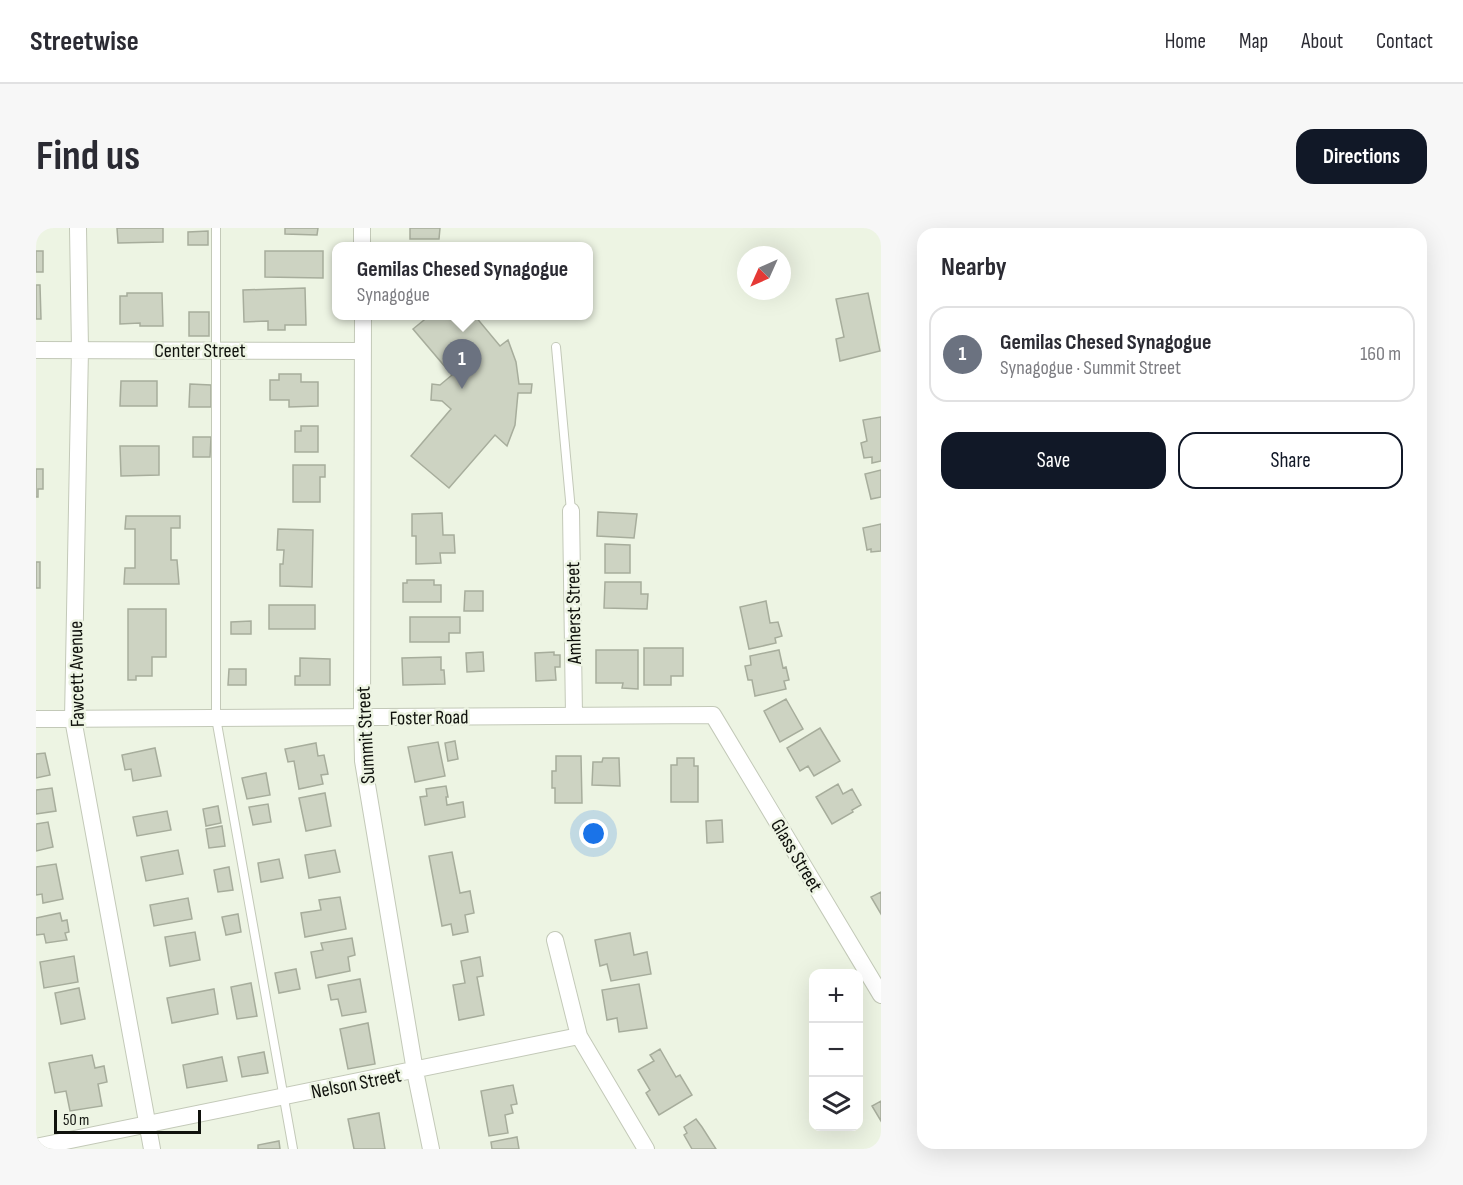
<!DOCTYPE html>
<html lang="en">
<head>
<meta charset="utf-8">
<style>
	:root { --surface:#fff; --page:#f7f7f7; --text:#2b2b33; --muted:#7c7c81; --line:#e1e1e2; --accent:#111827 }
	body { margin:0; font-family:"Sofia Sans Condensed",sans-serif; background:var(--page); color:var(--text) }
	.controls { position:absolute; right:18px; bottom:18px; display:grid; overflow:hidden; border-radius:12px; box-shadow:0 6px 24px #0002 }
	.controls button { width:54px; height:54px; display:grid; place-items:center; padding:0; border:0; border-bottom:2px solid var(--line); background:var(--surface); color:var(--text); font:30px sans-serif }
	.compass { position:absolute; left:701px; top:18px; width:54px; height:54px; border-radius:50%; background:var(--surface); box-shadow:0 6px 24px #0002; rotate:225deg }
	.scale { position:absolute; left:18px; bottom:15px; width:147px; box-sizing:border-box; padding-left:6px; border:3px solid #10120d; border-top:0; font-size:16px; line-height:21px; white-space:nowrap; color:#10120d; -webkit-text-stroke:4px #edf4e3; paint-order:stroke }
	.you { position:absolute; left:558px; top:606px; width:21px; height:21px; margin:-15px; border:4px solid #fff; border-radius:50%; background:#1a73e8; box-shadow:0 0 0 9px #1a73e833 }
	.badge { display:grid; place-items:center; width:39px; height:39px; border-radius:50%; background:var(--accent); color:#fff; font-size:20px; font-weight:700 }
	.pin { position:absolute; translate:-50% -50px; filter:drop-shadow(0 2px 3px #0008) }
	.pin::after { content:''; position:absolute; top:32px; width:21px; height:18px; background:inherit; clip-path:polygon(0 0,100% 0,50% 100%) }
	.popup { position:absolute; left:296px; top:14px; width:261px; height:78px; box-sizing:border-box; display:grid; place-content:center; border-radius:12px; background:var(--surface); filter:drop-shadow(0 2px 4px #0005); font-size:20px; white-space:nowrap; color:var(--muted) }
	.popup b { font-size:22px; color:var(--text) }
	.popup::after { content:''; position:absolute; left:50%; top:100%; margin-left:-12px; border:12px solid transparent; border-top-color:var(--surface) }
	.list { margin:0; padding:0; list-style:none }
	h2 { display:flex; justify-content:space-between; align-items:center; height:78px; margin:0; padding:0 24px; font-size:26px }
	h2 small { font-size:20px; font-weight:400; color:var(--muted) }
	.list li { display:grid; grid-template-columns:39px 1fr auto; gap:18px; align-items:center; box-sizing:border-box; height:96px; margin:0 12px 12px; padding:0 12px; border:2px solid var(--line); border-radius:18px }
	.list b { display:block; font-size:22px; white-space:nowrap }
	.list p { margin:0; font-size:20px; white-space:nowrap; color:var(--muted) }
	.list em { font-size:20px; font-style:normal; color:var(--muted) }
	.actions { display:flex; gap:12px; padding:18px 24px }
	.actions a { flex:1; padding:14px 0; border:2px solid var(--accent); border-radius:18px; text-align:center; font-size:21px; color:var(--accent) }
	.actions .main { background:var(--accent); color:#fff }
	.icon { flex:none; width:33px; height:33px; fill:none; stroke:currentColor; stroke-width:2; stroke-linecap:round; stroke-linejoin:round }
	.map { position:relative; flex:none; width:845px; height:921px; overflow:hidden; border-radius:18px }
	header { display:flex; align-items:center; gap:36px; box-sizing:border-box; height:84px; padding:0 30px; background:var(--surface); border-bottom:2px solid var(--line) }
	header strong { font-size:28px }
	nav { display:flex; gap:33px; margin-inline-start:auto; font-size:21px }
	.intro { display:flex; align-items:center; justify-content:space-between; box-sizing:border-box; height:144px; padding:0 36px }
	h1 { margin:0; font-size:42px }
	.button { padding:15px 27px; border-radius:18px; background:var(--accent); color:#fff; font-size:21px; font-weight:700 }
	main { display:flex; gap:36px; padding:0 36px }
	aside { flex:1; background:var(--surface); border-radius:18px; box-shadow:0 6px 24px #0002 }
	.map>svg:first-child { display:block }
</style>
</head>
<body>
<header>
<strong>Streetwise</strong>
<nav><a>Home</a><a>Map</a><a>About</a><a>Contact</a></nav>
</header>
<div class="intro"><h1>Find us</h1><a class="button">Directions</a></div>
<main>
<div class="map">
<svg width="845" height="921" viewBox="0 0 845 921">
	<rect width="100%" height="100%" fill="#edf4e3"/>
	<path fill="#cdd3c2" stroke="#a7ad9c" stroke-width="1.5" d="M81,0H127V14L82,15Z
		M249,0H282L281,7L249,6Z
		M374,0H404L403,11H374Z
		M172,3V17H152V4Z
		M0,23H7V44H0Z
		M229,23H287V50L229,49Z
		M0,57H4L5,91H0Z
		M269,60L270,97H249V102H232V93L208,94L207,62Z
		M91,65H126L127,98H104V95L84,96V68H91Z
		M832,65L844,123L804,133L800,111L808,109L800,71Z
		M153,84H173V108H153Z
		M393,88H439L464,118L472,112L480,134L483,156H496L495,165H482L479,197L471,218L459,207L413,260L375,228L415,181L406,173L395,172L396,156L404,157L416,147L377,101Z
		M243,146H265V154H282V178L253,179V172H234V152H243Z
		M85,153H121V178H84Z
		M154,156L175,157V179H153Z
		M845,189V233L836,235V229L828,230L825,215L831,213L827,192Z
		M265,198H282V224H259V203H265Z
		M157,209H175L174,229H157Z
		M84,218H123V247L85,248Z
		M257,237H289V249H284V274H257Z
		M0,241H7V261H2V269H0Z
		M845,242V269L835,271L829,246Z
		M562,284L601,286L598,310L561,308Z
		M406,285L407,307H418L419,325H404L405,335L380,336V308H376V286Z
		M90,288H144V300H135V332H141L143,356H88L89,340H99V301H89Z
		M845,296V323L835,324V321L831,322L827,300Z
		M242,301L277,302L276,359L244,358V336H247L248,322H241Z
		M569,316L594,317V345H569Z
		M0,334H4V360H0Z
		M371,352H398V357H405V374H367V355H371Z
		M569,354H605V366H612L611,381L568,380Z
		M429,363H447V383H428Z
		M730,373L734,395L742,394L746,408L739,410L740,415L713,421L704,379Z
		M233,377H279V401H233Z
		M92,381H130V429H116V448H100V452H92Z
		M374,389H424V405H413V414H374Z
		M215,393V406H195V394Z
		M608,420H647V448H635V457H608Z
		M560,422H602V461L586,460L587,455H560Z
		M743,422L747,440L750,439L753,452L748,453L750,461L719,468L716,452H712L709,438L715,437L714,428Z
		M447,424L448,443L431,444L430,425Z
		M518,424V427H524V439H519L520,452L500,453L499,425Z
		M405,429V442H408L409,456L367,457L366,430Z
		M264,430L294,431V457H259V448H264Z
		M193,441H210V457H192Z
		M750,471L767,501L744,514L728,483Z
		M784,500L804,533L778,548L772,538L764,543L751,520Z
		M419,513L422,531L412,533L409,515Z
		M402,514L409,548L379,554L372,519Z
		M280,515L282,528L288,527L292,546L285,547L287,556L263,561L258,533L252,534L249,521Z
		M119,520L125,548L97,553L95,541L89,542L86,527Z
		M9,525L14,547L0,550V526Z
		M520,528H545L546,575H519V560H516V543H520Z
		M567,530H583L584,558L556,557L557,534H566Z
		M641,530H658V538H662V574H635V537H641Z
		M230,545L234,567L211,571L206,550Z
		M802,556L807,566L816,561L825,577L816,582L817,584L796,596L780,569Z
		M410,558L412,569H410L411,577L427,574L429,589L389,597L384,569L391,568L390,561Z
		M16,560L20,583L0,586V562Z
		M289,565L295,598L270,603L263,570Z
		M232,576L235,594L217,597L213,579Z
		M182,578L185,595L170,598L167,581Z
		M131,583L135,602L101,608L97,589Z
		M686,592L687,614L671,615L670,593Z
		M12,594L17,619L0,623V596Z
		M186,598L189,618L173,620L170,601Z
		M142,622L147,646L110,653L105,629Z
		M299,622L304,644L273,650L269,627Z
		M416,624L424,665L434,663L438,685L429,687L432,704L417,707L415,696L406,698L393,628Z
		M243,631L247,650L225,654L222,635Z
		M20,636L27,671L7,675L6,666L0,667V639Z
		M193,639L197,662L182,664L178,642Z
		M845,664V686L835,669Z
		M304,669L310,701L269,709L265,685L285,682L283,672Z
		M152,670L156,691L118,698L114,677Z
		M24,685L26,693L31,692L33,704L29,705L31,712L10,715L8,706L0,707V690Z
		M202,686L205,704L190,707L186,689Z
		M159,704L164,732L134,738L129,709Z
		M594,705L598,727L611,724L615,746L575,753L571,736L564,738L559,712Z
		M316,710L319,727L312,729L314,743L280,750L275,724L287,722L285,715Z
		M38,728L42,754L8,760L4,734Z
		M444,729L447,748L441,749L448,787L423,792L417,757L429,755L425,733Z
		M260,741L264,761L243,765L239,745Z
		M324,751L330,784L306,788L302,771L295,772L292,757Z
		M215,755L221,788L201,791L195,759Z
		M603,756L611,800L583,804L581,790L571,792L566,762Z
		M43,760L49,791L25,796L19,765Z
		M178,761L182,786L136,795L131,770Z
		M332,795L339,836L312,841L304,801Z
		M624,821L640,849L644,847L656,867L623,887L610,865L614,862L602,842L618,833L614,827Z
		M228,824L232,845L206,849L202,829Z
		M56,827L59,840L68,838L71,854L62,856L66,878L34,883L30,863L19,865L13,835Z
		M186,829L191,853L151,860L147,837Z
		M477,857L481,876L475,877L477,885L469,887L472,905L453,908L445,863Z
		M845,873V893L836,878Z
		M343,885L349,921H318L312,891Z
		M660,891L666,899L680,921H656L648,907L651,905L648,899Z
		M481,909L483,921H456L455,914Z
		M243,913L244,921H222V917Z"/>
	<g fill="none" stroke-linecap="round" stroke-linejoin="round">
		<defs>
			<path id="service" d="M180,0V490L257,921
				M520,119L535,283"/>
			<path id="minor" d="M42,0L44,121L37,491L116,921
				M326,0V18
				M327,88L326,490L327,533L379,843L395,921
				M0,122L327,123
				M535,283L538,487
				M0,491L677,487L845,767
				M519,712L543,808L610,921
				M0,919L543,808"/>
		</defs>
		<use href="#service" stroke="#c3c9b8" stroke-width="10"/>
		<use href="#minor" stroke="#c3c9b8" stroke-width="18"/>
		<use href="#service" stroke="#fff" stroke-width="8"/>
		<use href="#minor" stroke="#fff" stroke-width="16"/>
	</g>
	<g text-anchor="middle" stroke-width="5" stroke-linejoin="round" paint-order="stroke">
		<g font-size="20" fill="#10120d" stroke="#edf4e3">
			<text x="164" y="129">Center Street</text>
			<text transform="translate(537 385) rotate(-91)" y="7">Amherst Street</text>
			<text transform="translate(40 446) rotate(-91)" y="7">Fawcett Avenue</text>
			<text transform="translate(393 489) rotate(-1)" y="7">Foster Road</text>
			<text transform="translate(329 507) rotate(-93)" y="7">Summit Street</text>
			<text transform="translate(761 627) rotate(59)" y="7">Glass Street</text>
			<text transform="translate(320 855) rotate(-11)" y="7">Nelson Street</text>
		</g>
	</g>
</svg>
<div class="controls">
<button>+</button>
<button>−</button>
<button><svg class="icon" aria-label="layers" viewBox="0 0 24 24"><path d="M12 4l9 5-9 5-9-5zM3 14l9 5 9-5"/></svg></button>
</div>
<svg class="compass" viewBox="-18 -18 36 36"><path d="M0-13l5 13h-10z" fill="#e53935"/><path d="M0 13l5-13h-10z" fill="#7c7c81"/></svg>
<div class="scale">50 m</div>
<div class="you"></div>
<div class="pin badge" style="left:426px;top:161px;background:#6b7280">1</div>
<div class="popup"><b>Gemilas Chesed Synagogue</b>Synagogue</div>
</div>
<aside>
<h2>Nearby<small></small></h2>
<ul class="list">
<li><span class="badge" style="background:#6b7280">1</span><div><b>Gemilas Chesed Synagogue</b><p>Synagogue · Summit Street</p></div><em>160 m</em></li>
</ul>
<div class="actions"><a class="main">Save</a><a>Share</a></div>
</aside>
</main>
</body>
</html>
